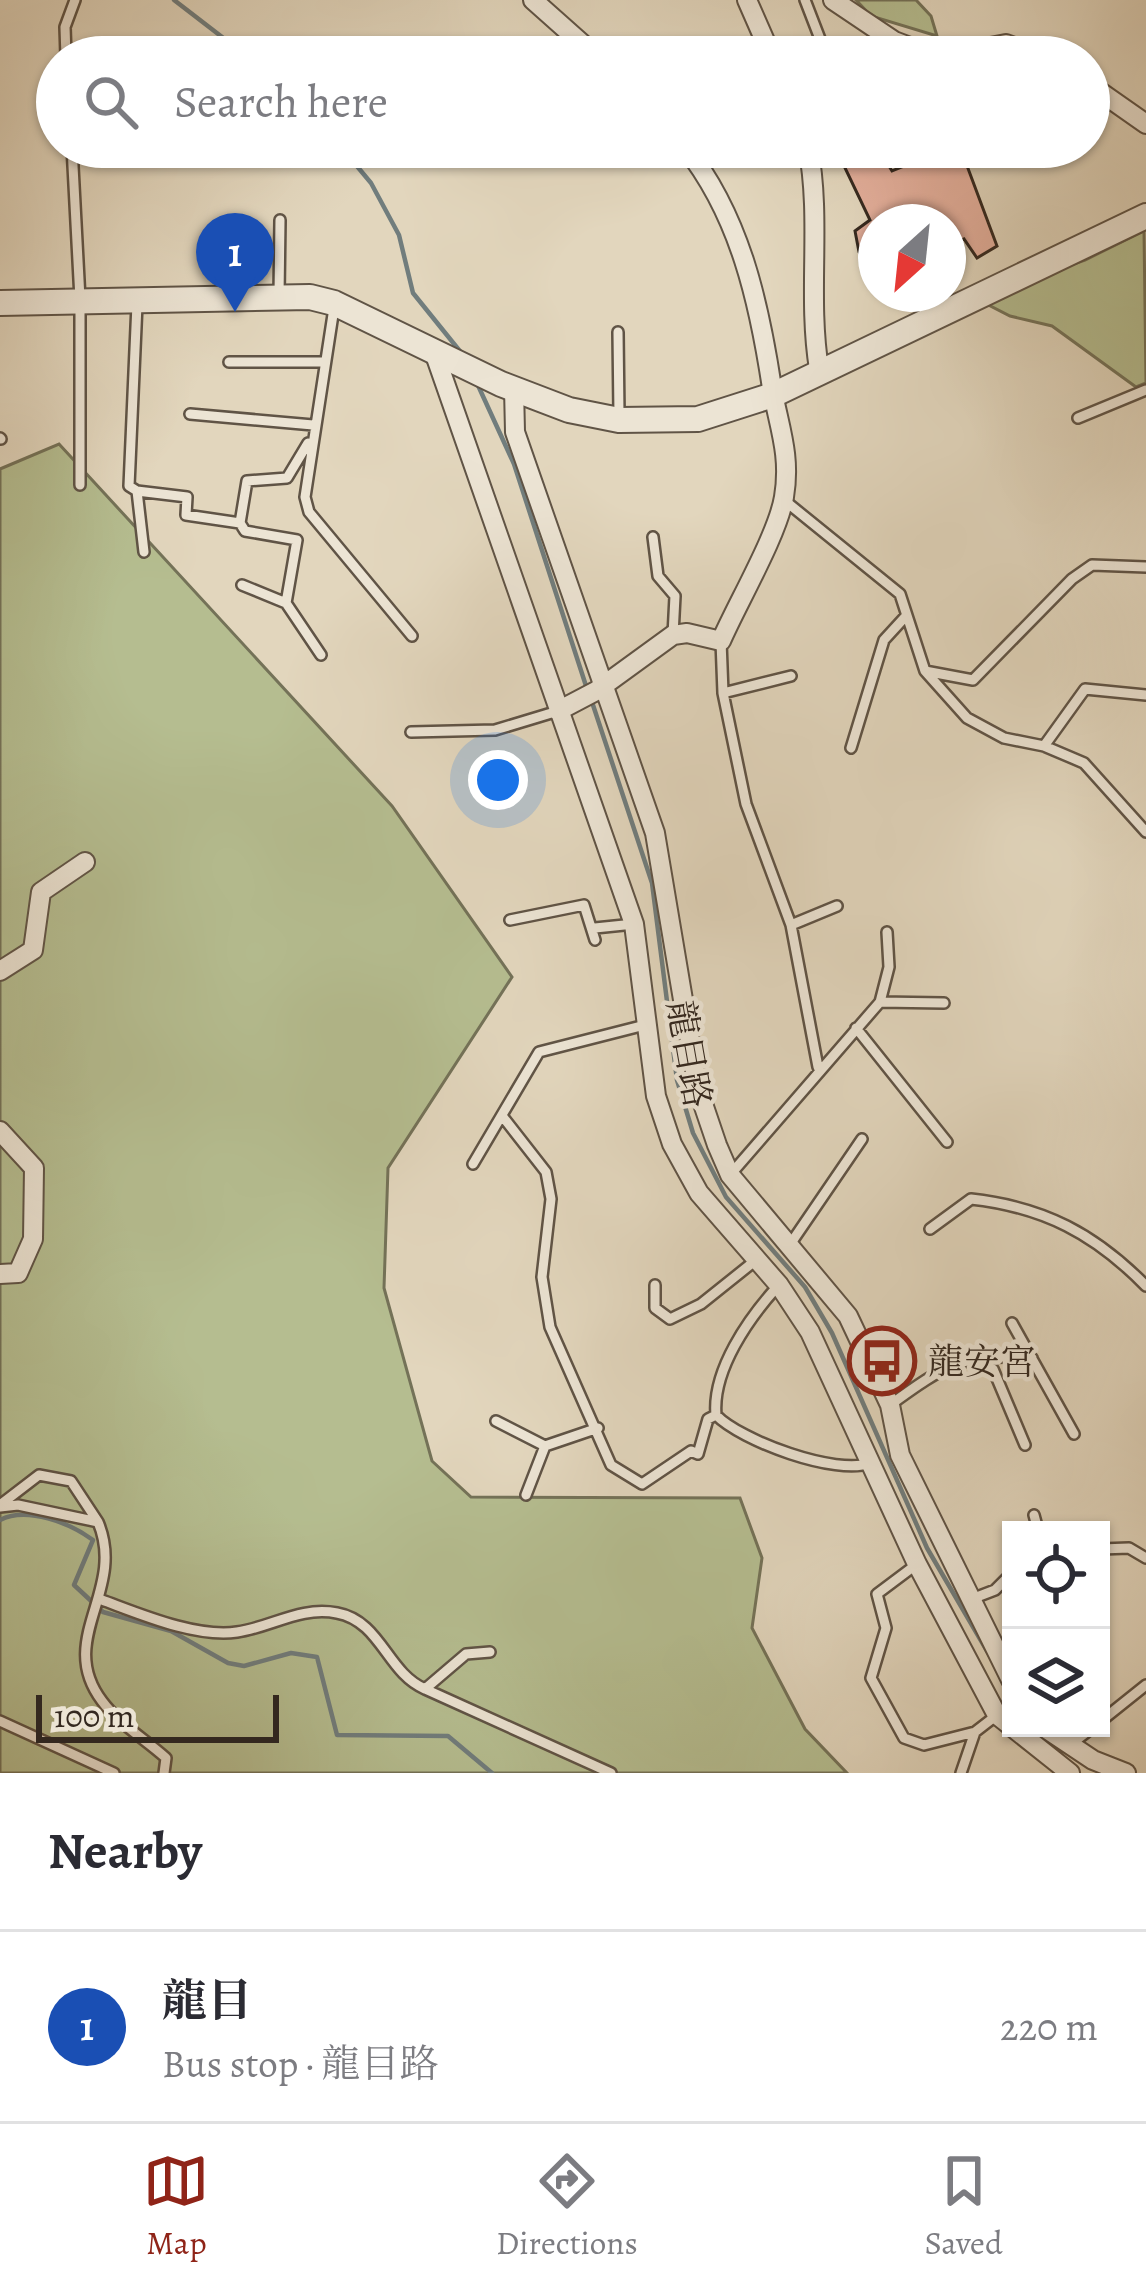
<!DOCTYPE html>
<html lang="en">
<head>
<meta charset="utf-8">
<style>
	:root { --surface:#fff; --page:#f2f2f3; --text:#2b2b33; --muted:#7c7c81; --line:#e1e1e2; --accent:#8f2418 }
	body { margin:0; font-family:Alegreya,"Noto Serif TC",serif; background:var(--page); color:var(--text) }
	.controls { position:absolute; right:36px; bottom:36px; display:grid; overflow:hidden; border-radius:0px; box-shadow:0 3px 9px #0004 }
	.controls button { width:108px; height:108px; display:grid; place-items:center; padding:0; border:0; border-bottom:3px solid var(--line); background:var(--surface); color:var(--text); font:60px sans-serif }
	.compass { position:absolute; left:858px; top:204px; width:108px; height:108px; border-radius:50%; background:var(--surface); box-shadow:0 3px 9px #0004; rotate:207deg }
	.scale { position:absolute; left:36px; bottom:30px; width:243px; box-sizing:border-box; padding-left:12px; border:6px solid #34281f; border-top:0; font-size:33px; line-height:42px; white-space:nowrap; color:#34281f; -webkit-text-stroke:9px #ece4d4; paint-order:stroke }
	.you { position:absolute; left:498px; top:780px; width:42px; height:42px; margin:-30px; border:9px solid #fff; border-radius:50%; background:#1a73e8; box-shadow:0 0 0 18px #1a73e833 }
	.badge { display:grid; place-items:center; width:78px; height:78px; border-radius:50%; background:var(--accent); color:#fff; font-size:39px; font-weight:700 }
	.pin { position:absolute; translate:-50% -99px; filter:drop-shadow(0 3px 6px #0008) }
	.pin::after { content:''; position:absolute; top:63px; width:42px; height:36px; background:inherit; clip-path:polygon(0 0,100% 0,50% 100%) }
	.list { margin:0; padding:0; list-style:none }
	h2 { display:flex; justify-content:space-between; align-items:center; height:156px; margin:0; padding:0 48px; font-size:51px }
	h2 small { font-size:39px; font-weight:400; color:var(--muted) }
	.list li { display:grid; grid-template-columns:78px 1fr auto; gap:36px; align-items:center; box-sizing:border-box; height:192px; padding:0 48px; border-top:3px solid var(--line) }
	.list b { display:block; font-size:45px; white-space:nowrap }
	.list p { margin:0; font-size:39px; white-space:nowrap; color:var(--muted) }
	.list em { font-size:39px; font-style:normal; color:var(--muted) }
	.icon { flex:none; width:66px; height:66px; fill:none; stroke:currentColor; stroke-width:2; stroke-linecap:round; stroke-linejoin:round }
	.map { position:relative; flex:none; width:1146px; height:1773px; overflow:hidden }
	.search { position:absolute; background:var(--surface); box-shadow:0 3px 9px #0004; left:36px; right:36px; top:36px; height:132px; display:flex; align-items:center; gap:30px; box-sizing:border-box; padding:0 42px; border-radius:66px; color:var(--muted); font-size:45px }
	.sheet { height:348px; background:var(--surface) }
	nav { display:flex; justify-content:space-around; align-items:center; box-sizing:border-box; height:168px; border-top:3px solid var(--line); background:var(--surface); font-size:33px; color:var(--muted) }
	nav a { display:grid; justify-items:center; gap:6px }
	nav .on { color:var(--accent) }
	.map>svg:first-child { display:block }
</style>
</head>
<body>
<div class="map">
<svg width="1146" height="1773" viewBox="0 0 1146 1773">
	<rect width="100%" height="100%" fill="#e2d6bd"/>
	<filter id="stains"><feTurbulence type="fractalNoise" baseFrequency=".00167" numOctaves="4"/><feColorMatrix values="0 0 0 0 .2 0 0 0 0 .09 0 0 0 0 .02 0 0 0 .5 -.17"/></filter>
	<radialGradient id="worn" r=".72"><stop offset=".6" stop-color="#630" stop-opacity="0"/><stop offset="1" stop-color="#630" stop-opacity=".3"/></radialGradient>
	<path fill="#b5bd90" stroke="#747258" stroke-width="3" d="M856,0H916L931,16L937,36L871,16Z
		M1144,231L1146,383L1136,387L1052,326L1010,316L975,298L1085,260Z
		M59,444L392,806L512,977L388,1168L384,1288L432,1461L471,1497L740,1498L762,1558L752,1628L805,1729L847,1773H0V469Z"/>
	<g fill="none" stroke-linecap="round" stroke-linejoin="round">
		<path stroke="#717d7d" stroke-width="4.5" d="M174,0L248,57
			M341,147L371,183L399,235L413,293L463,355
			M476,381L514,464L588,692
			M592,702L652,883L677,1080L693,1133L726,1197L805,1287L832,1333L927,1548L990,1656
			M0,1520C27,1506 70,1523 93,1540L74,1585L103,1612L171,1631L228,1663L244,1666L291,1653L317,1657L337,1735L448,1736L492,1773"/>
	</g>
	<path fill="#e3ae9b" stroke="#34281f" stroke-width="3" d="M835,147H877L892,171L924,158L919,147H960L997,246L977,258L964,239L948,247V222H876V277L859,252L855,231L870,220Z"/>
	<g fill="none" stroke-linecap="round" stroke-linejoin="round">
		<defs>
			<path id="service" d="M805,0L827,57
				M66,57L65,27L75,0
				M72,147L80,299V485
				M279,296L280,220
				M137,304L129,486L137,491L144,552
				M334,308L305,497L309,512L412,636
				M618,332L619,415
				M229,362H325
				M190,414L313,425
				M1078,418L1146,390
				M0,438L1,439
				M137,491L187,497L186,515L240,523L247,481L287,478L308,443
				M784,500L900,594L925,671L967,718L1004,738L1044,746L1084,763L1146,832
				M240,523L245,531L297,540L286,603L321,655
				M653,537L658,576L675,596L673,635
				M242,585L286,603
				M721,641L723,693L746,804L791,925L818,1067
				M925,671L973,680L1072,579L1092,565L1146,567
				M723,693L791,676
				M411,732L495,730L558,711
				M1044,746L1085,689L1146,695
				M851,748L884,640L906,616
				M510,920L584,905L595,940
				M791,925L837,906
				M595,928L634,924
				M880,1002L944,1003
				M856,1028L947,1142
				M503,1117L546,1172L551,1199L542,1277L550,1327L611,1465L642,1484L691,1451L698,1454L708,1419L716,1415
				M473,1164L539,1052L645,1025
				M730,1175L880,1002L889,967L887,932
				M930,1229L971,1199C1044,1207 1095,1234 1146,1286
				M791,1243L862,1139
				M655,1285V1308L670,1319L701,1304L756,1260
				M777,1287C749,1318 712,1370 716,1415C741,1441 837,1476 870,1463
				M1012,1323L1074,1434
				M972,1359L993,1369L1025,1445
				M890,1405C945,1365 963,1353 1032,1358
				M496,1421L545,1446L526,1495
				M545,1446L598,1428
				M0,1505L39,1475L71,1481L98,1522
				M0,1507L18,1505L98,1522C127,1591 55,1639 102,1701C118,1723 146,1740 166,1758L164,1773
				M1034,1515L1038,1530
				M1101,1549L1129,1548L1146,1558
				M917,1564L877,1594L886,1628L871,1678L904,1738L924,1745L975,1732
				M102,1600C140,1614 196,1638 237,1632C272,1627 300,1606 337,1613C381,1621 387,1673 425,1689L466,1654L490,1652
				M969,1600L995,1590L1011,1574
				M425,1689L611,1773
				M0,1721L114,1773
				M1101,1721L1146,1685
				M1070,1745L1092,1728
				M961,1773L975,1732L997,1715"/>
			<path id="minor" d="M533,0L597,57
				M747,0L772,57
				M833,0L894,41L936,57
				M938,57L1006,44L1041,57
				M1089,84L1146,124
				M808,147C822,220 807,295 819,369
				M433,349L634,924L656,1096L672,1144L699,1193L779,1285L810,1332L917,1564L997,1715L1070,1773
				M514,388L515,432L655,833L698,1089L717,1145L730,1175L848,1316L890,1405L900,1455L1011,1680
				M558,711L596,691L673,635L687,633L721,641C737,604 778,534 784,497C791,455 779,427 772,388C759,302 740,216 685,147
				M0,971L33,950L41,892L85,862
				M0,1131L34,1168L33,1239L18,1273L0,1274
				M1045,1728L1093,1760L1126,1773"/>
			<path id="tertiary" d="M0,303L310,297L334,303L501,384L569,410L619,420L698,419L773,395L1146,216"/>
		</defs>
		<use href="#service" stroke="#605446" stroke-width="14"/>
		<use href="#minor" stroke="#605446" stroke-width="22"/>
		<use href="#tertiary" stroke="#605446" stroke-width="28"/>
		<use href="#service" stroke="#ece4d4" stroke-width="9"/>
		<use href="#minor" stroke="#ece4d4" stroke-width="18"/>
		<use href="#tertiary" stroke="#ece4d4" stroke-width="24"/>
	</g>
	<defs>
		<symbol id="bus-ring" viewBox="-11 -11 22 22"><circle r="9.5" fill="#ece4d4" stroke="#8f2418" stroke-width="1.5"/><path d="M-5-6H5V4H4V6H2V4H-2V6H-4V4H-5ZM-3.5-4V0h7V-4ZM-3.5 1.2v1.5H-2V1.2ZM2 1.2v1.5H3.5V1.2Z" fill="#8f2418"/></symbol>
	</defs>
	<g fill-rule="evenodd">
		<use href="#bus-ring" x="844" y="1323" width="76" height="76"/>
	</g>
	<g text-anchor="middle" stroke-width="9" stroke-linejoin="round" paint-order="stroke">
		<g font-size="36" fill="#34281f" stroke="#ece4d4">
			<text transform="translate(690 1054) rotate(80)" y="13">龍目路</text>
		</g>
		<g font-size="36" fill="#34281f" stroke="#ece4d4" text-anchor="start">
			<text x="928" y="1374">龍安宮</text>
		</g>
	</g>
	<rect width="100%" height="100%" filter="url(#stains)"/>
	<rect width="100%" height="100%" fill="url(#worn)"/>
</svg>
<div class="controls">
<button><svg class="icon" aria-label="locate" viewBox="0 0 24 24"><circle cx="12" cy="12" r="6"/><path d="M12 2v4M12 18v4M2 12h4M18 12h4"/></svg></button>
<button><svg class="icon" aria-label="layers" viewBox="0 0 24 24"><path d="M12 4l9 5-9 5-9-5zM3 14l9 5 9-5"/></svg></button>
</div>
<svg class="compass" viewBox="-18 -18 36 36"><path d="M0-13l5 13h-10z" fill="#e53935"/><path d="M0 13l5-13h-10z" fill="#7c7c81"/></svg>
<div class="scale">100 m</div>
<div class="you"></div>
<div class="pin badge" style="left:235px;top:312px;background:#1a4fb4">1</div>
<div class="search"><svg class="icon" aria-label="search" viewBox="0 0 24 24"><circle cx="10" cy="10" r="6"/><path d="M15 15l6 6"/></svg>Search here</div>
</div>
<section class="sheet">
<h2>Nearby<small></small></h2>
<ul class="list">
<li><span class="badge" style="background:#1a4fb4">1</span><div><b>龍目</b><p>Bus stop · 龍目路</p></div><em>220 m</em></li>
</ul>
</section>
<nav>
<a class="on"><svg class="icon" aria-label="map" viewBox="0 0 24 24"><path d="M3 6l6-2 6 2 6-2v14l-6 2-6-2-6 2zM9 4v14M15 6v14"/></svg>Map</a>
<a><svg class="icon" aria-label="directions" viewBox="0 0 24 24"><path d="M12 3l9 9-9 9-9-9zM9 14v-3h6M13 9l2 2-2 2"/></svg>Directions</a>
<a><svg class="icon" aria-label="saved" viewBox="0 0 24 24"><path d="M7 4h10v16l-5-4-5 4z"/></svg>Saved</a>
</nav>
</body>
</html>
